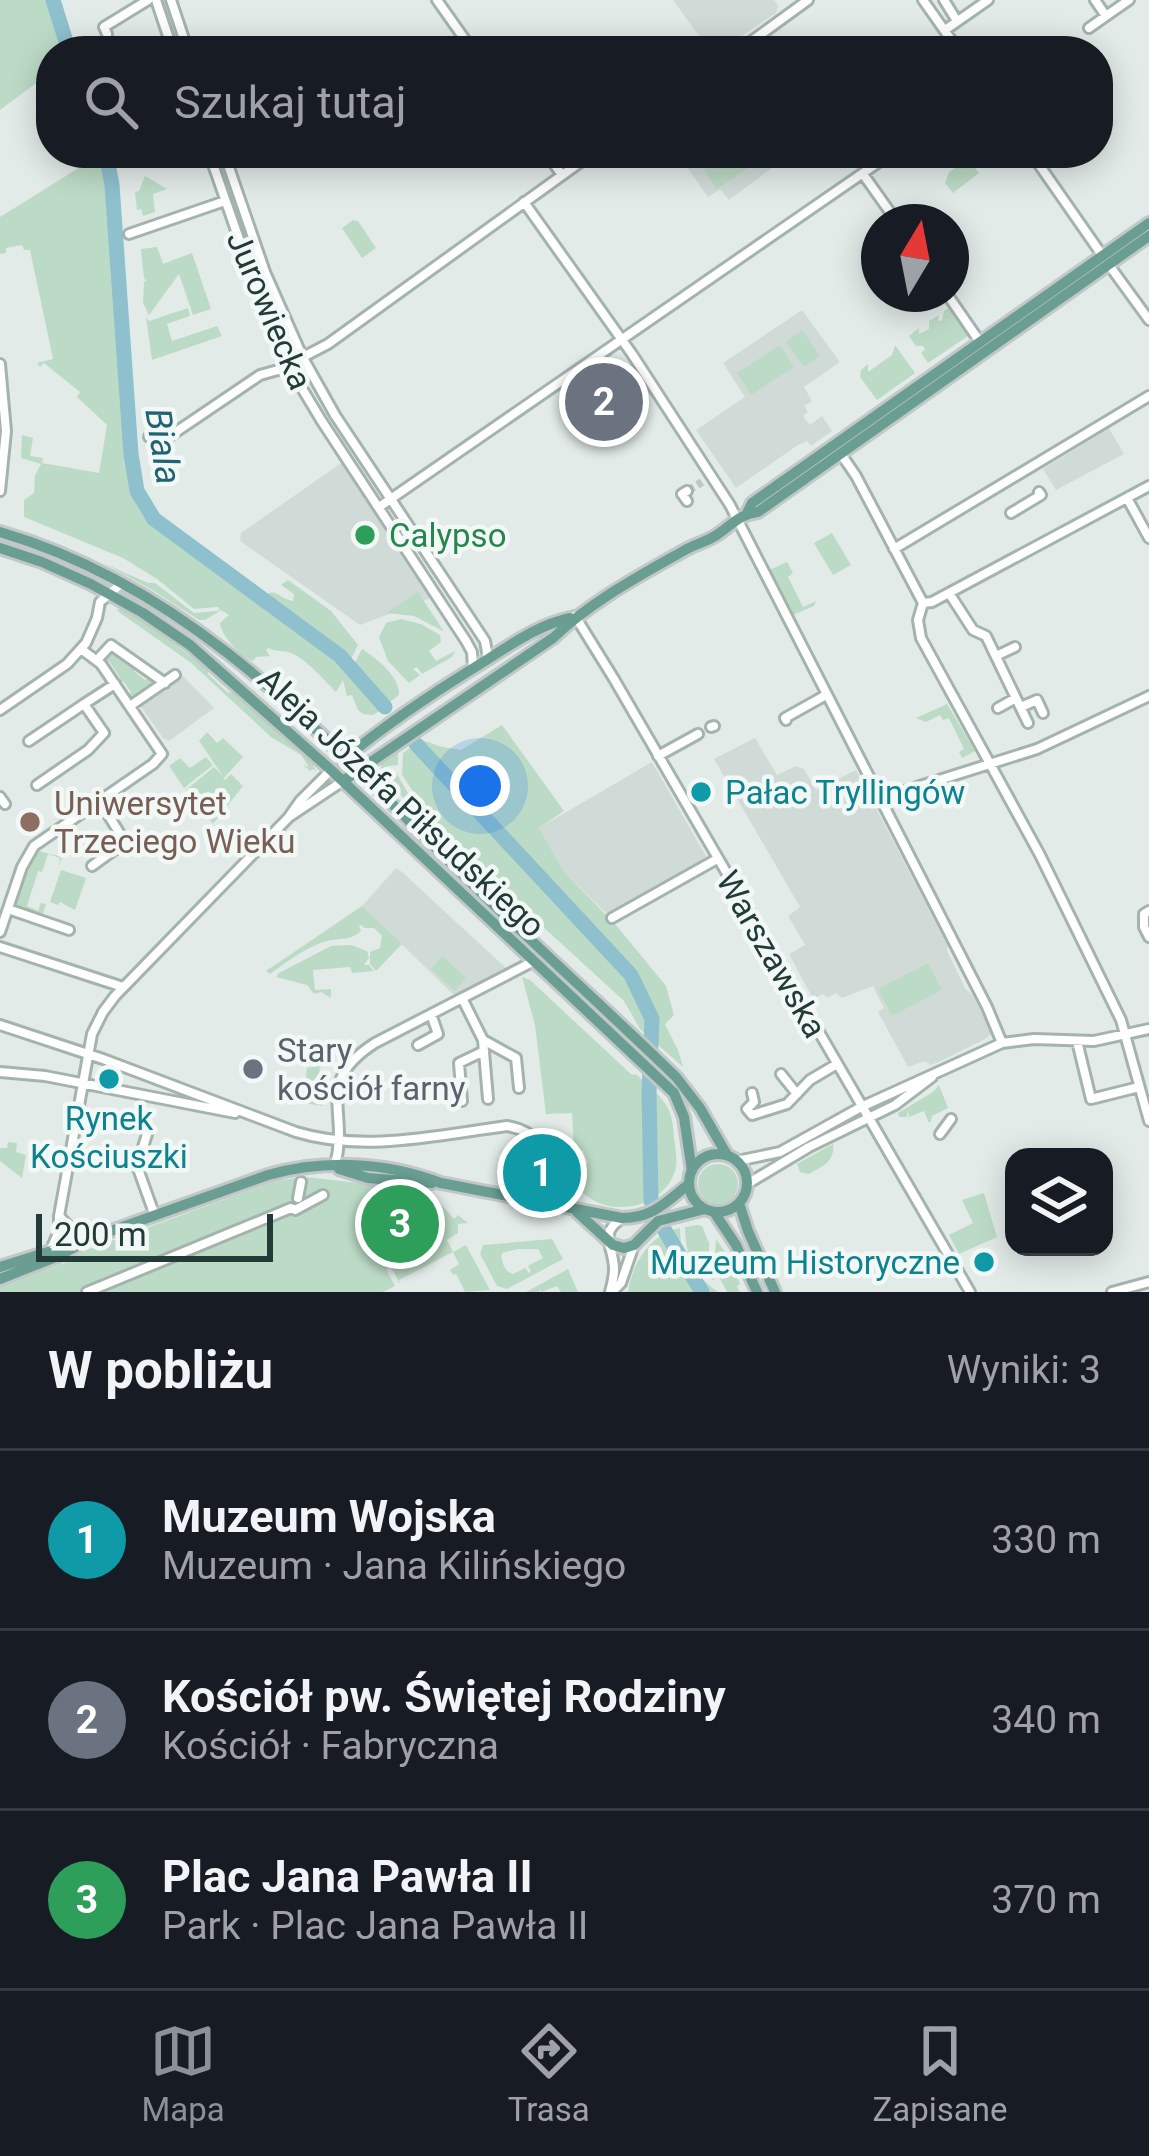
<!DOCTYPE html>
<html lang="pl">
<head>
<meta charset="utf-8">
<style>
	:root { --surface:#171b24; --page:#242831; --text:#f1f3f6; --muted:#9ea1a6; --line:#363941; --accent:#8c9099 }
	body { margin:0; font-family:Roboto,sans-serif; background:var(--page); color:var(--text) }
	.controls { position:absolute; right:36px; bottom:36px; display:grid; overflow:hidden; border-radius:24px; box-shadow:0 6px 30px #0003 }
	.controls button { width:108px; height:108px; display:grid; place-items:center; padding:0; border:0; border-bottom:3px solid var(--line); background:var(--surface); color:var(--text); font:60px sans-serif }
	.compass { position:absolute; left:861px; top:204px; width:108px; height:108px; border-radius:50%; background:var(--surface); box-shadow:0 6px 30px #0003; rotate:10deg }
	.scale { position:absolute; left:36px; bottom:30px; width:237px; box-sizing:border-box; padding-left:12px; border:6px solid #233b36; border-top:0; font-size:33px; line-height:42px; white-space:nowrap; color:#233b36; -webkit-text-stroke:9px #f2f8f6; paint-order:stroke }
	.you { position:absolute; left:480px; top:786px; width:42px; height:42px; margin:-30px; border:9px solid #fff; border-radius:50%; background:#1a73e8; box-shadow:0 0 0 18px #1a73e833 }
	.badge { display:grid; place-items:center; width:78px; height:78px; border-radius:50%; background:var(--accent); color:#fff; font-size:39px; font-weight:700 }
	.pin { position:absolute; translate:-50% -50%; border:6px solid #fff; box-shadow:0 3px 12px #0006 }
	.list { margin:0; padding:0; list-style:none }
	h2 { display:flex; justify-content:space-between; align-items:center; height:156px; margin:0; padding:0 48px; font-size:51px }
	h2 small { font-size:39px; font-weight:400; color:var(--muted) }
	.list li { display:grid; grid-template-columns:78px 1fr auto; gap:36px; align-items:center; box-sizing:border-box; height:180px; padding:0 48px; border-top:3px solid var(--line) }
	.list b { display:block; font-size:45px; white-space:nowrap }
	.list p { margin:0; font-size:39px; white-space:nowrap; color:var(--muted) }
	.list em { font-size:39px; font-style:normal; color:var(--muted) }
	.icon { flex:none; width:66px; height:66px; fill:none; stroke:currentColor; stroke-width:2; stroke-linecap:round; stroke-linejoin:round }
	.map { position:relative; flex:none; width:1149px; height:1292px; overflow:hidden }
	.search { position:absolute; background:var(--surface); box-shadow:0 6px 30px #0003; left:36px; right:36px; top:36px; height:132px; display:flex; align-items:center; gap:30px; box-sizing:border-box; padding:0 42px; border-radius:48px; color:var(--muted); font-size:45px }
	.sheet { height:696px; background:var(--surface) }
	nav { display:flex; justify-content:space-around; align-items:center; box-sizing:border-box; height:168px; border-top:3px solid var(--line); background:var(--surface); font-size:33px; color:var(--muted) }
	nav a { display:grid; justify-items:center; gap:6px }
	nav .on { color:var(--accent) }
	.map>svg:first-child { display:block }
</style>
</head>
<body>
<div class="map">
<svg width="1149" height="1292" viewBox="0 0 1149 1292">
	<rect width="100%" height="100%" fill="#e2ebe8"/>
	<path fill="#d0dbd7" d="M673,0H774L778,5L776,13L719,51H710Z
		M677,153H764L773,167L729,200L720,189L708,197Z
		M802,310L840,362L804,387L812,401L804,406L808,412L803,416L810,425L822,416L832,431L811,446L807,441L798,445L736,488L696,430L745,397L723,363Z
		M1109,428L1124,454L1056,490L1043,469Z
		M347,459L436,596L360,625L240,541L241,533Z
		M180,673L214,708L169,741L163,738L139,704L166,688Z
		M755,738L777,775L796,766L804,769L816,790L856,770L948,946L947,951L965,988L973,996L992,1033L985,1039L939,1062L930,1065L925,1061L908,1067L878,1012L884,1008L873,986L842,998L836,993L827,998L823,994L813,999L789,954L805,945L788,916L800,907L714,759Z
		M652,762L707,858L607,914L565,873L539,828Z
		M396,868L402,872L506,968L454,995L362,906Z"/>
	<path fill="#bcdbc6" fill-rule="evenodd" d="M0,0H53L66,41V51H51V72L0,110Z
		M711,153H757L761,159L717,189L698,162Z
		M101,154L119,291L133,476L137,491L148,513L173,536L334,655L384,708L373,715L363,714L358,710L352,695L347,696L343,680L336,692C323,679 305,657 288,652C281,651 274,651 268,648L266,650L270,656L256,657L253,661C241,657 220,634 220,623L229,615L221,610L205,620H199L149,588L103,563L148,583H155L194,613L217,611L220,610L218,607L194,609L157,579L123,558L24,517V500L34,493L35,475L41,464L21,458L22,435L33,438L30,456L43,458L42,463L99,473L107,425L77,397L80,392L44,363L40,367L37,363L53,359L30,250H24L22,245L6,248V253L0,254V217Z
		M965,161L971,162L979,173L953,193L945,183L949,172Z
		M145,176L167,189L153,194L155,212L143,216L141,209L137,210L135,192L139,191Z
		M353,220L358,221L376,248L362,258L342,228Z
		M157,247L163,264L192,253L211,309L193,315L179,274L149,315L143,303L144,282L146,281L144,278L141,249Z
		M188,308L190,316L167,324L172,341L217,326L222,336L152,360L146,317L149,321Z
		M949,308L968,336L928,363L921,353L925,349L923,346H916L909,336L919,328V334L929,329V321L939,315L938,321L942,320L944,311Z
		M802,330L820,356L804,367L786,342Z
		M780,345L794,367L751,395L737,373Z
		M895,345L915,373L877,400L860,377L861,370L868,364V372L892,355Z
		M832,533L851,565L833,575L814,543Z
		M787,562L793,573L788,577L803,607L816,601L814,606L793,615L769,570Z
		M288,580L331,611L358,645L349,663L322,637L261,598C276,585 278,599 293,601L294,594L281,585Z
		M418,592L443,630V631L414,616L386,613Z
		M121,609L154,628L208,670V674L227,692L233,693L312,762L316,771L313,769L310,771L303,765L309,767L301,755L271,737L190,662L116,610Z
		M401,619L421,624L440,635L441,642L429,651L436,661L455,651L452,657L422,674L417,667L413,669L420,675L409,683L388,661L379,637L386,623Z
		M362,649C377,659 400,676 399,695L387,704L353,666Z
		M109,651H115L137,667L134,671L145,680L150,677L160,684L136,699L133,695L128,698L131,692L123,681L119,684L117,681L120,678L109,661L105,663L102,660Z
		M947,704L975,751L962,758L959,752L964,749L949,718L943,720L940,715L926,722L916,718Z
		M502,725L564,811L539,828L565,873L616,925L666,986L674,1015L665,1024L678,1050L683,1067L640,1029L624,1001L441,833L402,775L403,753L422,740L442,747L461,750Z
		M207,732L217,743L223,738L243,757L223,779L225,780L231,774L243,786L213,824L186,790L214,767L223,776L199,741Z
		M398,750V765L388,766L382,769L397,774L421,816L381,775V764Z
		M206,757L213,765L184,788L169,766L180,758L190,768Z
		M439,834L537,925L531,931L463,864Z
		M39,851L62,857L59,866L60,858L48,854L42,872L38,871L27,906L38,911L41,903L46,904L42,916L14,908L31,862Z
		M61,870L86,878L75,910L60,902L58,905L50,902Z
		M362,906L402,944L376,971L370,964V952L380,948L382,936L374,928H364L362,925L359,926L361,931C349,942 338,937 323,942C304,949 286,962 270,974L266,971Z
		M331,946L351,945L367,951L369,958L364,965H369L374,971L352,973L350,967L313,970L315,990L331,989V998L321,992L314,994L307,985L276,977L279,973Z
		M442,956L466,978L455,991L431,969Z
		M928,963L942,990L892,1016L878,989Z
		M522,977L530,980L632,1075L636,1074C645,1083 656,1090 663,1101C672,1111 673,1124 674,1137C675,1148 679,1163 674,1174C657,1215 594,1219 573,1180L583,1175L579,1168L588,1163L583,1150L574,1154L572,1113L546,1114L535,1025Z
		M323,1065L319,1068L321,1074L327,1079L323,1087V1106L303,1103L307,1068Z
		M939,1085L948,1108L932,1116L931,1121L929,1123L924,1111L909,1117L907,1110V1117H899L898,1113L933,1092Z
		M8,1142L17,1143L16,1152L26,1155L22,1178L0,1161V1148H7Z
		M833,1144C835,1162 823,1166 809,1174L800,1172L797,1164Z
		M698 1184a20 20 0 1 1 40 0a20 20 0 1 1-40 0Z
		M306,1177L420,1190L435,1198L454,1219L458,1215L468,1223L458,1224V1233L447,1240L453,1252L466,1245L490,1290L465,1292L456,1274L453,1275L450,1270L459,1264L453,1252L399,1280L401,1286L391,1267L386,1269L395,1286L383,1292H0V1286L72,1260L73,1255L272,1182L296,1178L300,1181Z
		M984,1193L997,1237L959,1254L949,1235L973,1223L962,1200Z
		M697,1225L702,1226L709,1243V1269L715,1281C691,1270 685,1252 685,1227Z
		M680,1228C680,1261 693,1273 718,1292H628C632,1264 650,1234 680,1228Z
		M552,1239L563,1259L507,1289L497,1286L480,1254L483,1245ZM518,1249H538L543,1258L528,1266L531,1271L529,1273L525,1268L513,1274C505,1272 500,1260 502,1253Z
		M716,1239L726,1253L722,1255L726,1266L732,1264L740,1284L737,1286L740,1292H727L714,1268Z
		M568,1269L578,1292H561L557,1286L541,1292L539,1289V1292H526Z"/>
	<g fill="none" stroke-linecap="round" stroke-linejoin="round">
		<path stroke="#8ec0cd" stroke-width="15" d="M53,0L69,51
			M106,153L112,185L131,454L137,491L154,519L340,656L385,707
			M416,744L631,975L652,1019L649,1093L651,1201
			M665,1231L702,1292"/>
		<path stroke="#bcc8c4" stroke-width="8" stroke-dasharray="8 4" stroke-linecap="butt" d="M687,491L702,482"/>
		<defs>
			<path id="minor" d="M156,0L173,51
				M171,0L188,51
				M437,0L473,51
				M923,0L959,51
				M944,0L957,21
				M1095,0L1106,16L1129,0
				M1089,28L1106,16
				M945,30L988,0
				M107,34L104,27L148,0
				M738,51L808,0
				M209,153L264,311L288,365L321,420L466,641L472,652L473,668
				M224,153L265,272L303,358L335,415L485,641L488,658
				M546,153L562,175
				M1031,153L1102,255
				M863,174L897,222
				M524,202L632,354L730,505L987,1007L1002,1043
				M129,234L225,201
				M1109,265L1149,320
				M947,294L980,342
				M0,364L6,431L0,491
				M149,437L155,441L164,440L260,375L278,370L328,344L593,153
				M841,454L856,476L923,603L918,620L921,638L1040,855L1121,1020L1149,1121
				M1127,498L1149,538
				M687,501L682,494L687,491
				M379,507L892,153
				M1011,513L1041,495L1039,492
				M894,549L1149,396
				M949,593L973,630L986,636L1028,723
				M923,603L932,602L1149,486
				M575,616L614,679L970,1292
				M996,656L1015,647
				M97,660L111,645L165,683
				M130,706L175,675
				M1021,707L1037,700L1043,713
				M998,708L1016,698
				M0,710L67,664L86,643L97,618L100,602L122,583
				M786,720L785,718L826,695
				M711,727L714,726
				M29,741L84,704
				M658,756L698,734
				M37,785L88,750L104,733L84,704L115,684
				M0,797L5,804
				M879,799L1037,749L1149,696
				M99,800L125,842
				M289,817L343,781
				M92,866L125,842L126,844
				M8,909L69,930
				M1149,911L1144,914V927L1149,937
				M612,918L717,859
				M0,932L22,867L34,846L153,764L162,754L101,664L81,649
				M0,947L123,987
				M462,998L483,1040L488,1099
				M0,1025L103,1059L296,1132C364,1153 438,1135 507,1126C542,1132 551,1158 566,1186L567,1192L561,1205
				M485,1041L516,1058L519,1088
				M1077,1041L1091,1099L1139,1087
				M418,1045L438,1034L431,1014
				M0,1072L45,1076L235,1113
				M781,1074L797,1094
				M752,1093L754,1102L747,1109L752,1115L787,1104L810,1080L837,1064
				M462,1101L459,1063L484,1051
				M78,1116L149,1128L137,1166L155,1216
				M940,1134L951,1119
				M737,1161L780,1152L861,1107L1002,1043L1034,1039L1094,1041L1149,1029
				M335,1165C350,1110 313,1083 375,1043L534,961
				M747,1184L809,1147L895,1105L932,1077
				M298,1198L301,1182
				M60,1217L82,1241
				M49,1254L59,1231V1216L92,1034L103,1012L115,996L288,818L300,801L331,770
				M613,1291L621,1283L634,1245
				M87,1292L291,1208L295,1210L323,1195
				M610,1292C612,1284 614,1278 614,1269C614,1247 598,1234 621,1219
				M1112,1292L1149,1282"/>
			<path id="major" d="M747,513L752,503L1149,223
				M0,532C195,589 324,737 464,876C533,944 606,1009 676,1077L700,1108L727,1155
				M0,548L42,562L91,584L143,613L190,645L331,770L674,1093L684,1117L692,1171
				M343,760C387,723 436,691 485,661C512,644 538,625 570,618
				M343,781L553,638C590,602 639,576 685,550C695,544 709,541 718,534C732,525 739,514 758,512L1149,236
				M689 1183a29 29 0 1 1 58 0a29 29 0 1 1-58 0Z
				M339,1169L368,1178L432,1183
				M739,1203L748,1231L775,1292
				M577,1212L613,1245L624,1248L634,1245L658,1221L705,1209
				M714,1212L736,1245L757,1292
				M0,1267L83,1241L268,1175C325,1159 387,1162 441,1183L622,1218C653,1218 666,1202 689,1184
				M0,1279L58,1256L75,1247"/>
		</defs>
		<use href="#minor" stroke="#a5b3af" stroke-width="14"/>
		<use href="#major" stroke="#c1c8c7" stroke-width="16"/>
		<use href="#minor" stroke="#fff" stroke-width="8"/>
		<use href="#major" stroke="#6a9e93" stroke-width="10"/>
	</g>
	<circle fill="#2e9e5b" stroke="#f2f8f6" stroke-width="4.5" cx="365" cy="535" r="12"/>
	<g fill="#0f9aa8" stroke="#f2f8f6" stroke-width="4.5">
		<circle cx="701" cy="792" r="12"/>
		<circle cx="109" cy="1079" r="12"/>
		<circle cx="984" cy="1262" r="12"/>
	</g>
	<circle fill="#8d6e63" stroke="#f2f8f6" stroke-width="4.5" cx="30" cy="822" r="12"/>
	<circle fill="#6b7280" stroke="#f2f8f6" stroke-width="4.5" cx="253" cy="1069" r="12"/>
	<g text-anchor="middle" stroke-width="9" stroke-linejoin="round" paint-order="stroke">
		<g font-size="33" fill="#233b36" stroke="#f2f8f6">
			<text transform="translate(270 310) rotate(67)" y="12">Jurowiecka</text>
			<text transform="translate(402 802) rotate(43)" y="12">Aleja Józefa Piłsudskiego</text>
			<text transform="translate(772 954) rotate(60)" y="12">Warszawska</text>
		</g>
		<g font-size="33" fill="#27864d" stroke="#f2f8f6" text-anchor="start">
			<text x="389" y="547">Calypso</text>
		</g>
		<g font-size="33" fill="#0d838f" stroke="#f2f8f6" text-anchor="start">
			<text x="725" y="804">Pałac Tryllingów</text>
			<text x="109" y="1130" text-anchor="middle">Rynek<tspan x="109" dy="38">Kościuszki</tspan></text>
			<text x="960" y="1274" text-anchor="end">Muzeum Historyczne</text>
		</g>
		<g font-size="33" fill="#785e54" stroke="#f2f8f6" text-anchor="start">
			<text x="54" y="815">Uniwersytet<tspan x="54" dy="38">Trzeciego Wieku</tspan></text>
		</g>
		<g font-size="33" fill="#5b616d" stroke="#f2f8f6" text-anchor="start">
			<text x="277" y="1062">Stary<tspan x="277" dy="38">kościół farny</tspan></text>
		</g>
		<g font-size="36" font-style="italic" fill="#216273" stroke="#f2f8f6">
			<text transform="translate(164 446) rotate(81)" y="13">Biala</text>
		</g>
	</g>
</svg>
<div class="controls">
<button><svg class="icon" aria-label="layers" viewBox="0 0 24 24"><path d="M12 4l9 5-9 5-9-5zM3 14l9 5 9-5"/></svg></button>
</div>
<svg class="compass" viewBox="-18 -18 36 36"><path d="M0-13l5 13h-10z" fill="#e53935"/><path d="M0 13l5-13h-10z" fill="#9ea1a6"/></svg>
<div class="scale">200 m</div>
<div class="you"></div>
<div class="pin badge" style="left:542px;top:1173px;background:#0f9aa8">1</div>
<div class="pin badge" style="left:604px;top:402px;background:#6b7280">2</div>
<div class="pin badge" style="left:400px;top:1224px;background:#2e9e5b">3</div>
<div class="search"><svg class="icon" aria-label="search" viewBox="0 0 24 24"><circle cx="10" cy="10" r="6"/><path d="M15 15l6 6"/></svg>Szukaj tutaj</div>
</div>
<section class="sheet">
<h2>W pobliżu<small>Wyniki: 3</small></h2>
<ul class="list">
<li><span class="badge" style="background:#0f9aa8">1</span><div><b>Muzeum Wojska</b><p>Muzeum · Jana Kilińskiego</p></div><em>330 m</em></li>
<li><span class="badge" style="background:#6b7280">2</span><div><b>Kościół pw. Świętej Rodziny</b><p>Kościół · Fabryczna</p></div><em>340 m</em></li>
<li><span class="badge" style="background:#2e9e5b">3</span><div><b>Plac Jana Pawła II</b><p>Park · Plac Jana Pawła II</p></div><em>370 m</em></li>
</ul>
</section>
<nav>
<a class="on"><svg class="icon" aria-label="map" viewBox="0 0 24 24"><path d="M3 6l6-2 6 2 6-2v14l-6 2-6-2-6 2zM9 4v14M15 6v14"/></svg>Mapa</a>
<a><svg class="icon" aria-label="directions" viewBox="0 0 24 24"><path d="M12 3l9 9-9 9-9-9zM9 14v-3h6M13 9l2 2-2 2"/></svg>Trasa</a>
<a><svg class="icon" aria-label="saved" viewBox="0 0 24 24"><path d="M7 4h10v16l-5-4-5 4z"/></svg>Zapisane</a>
</nav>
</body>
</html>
